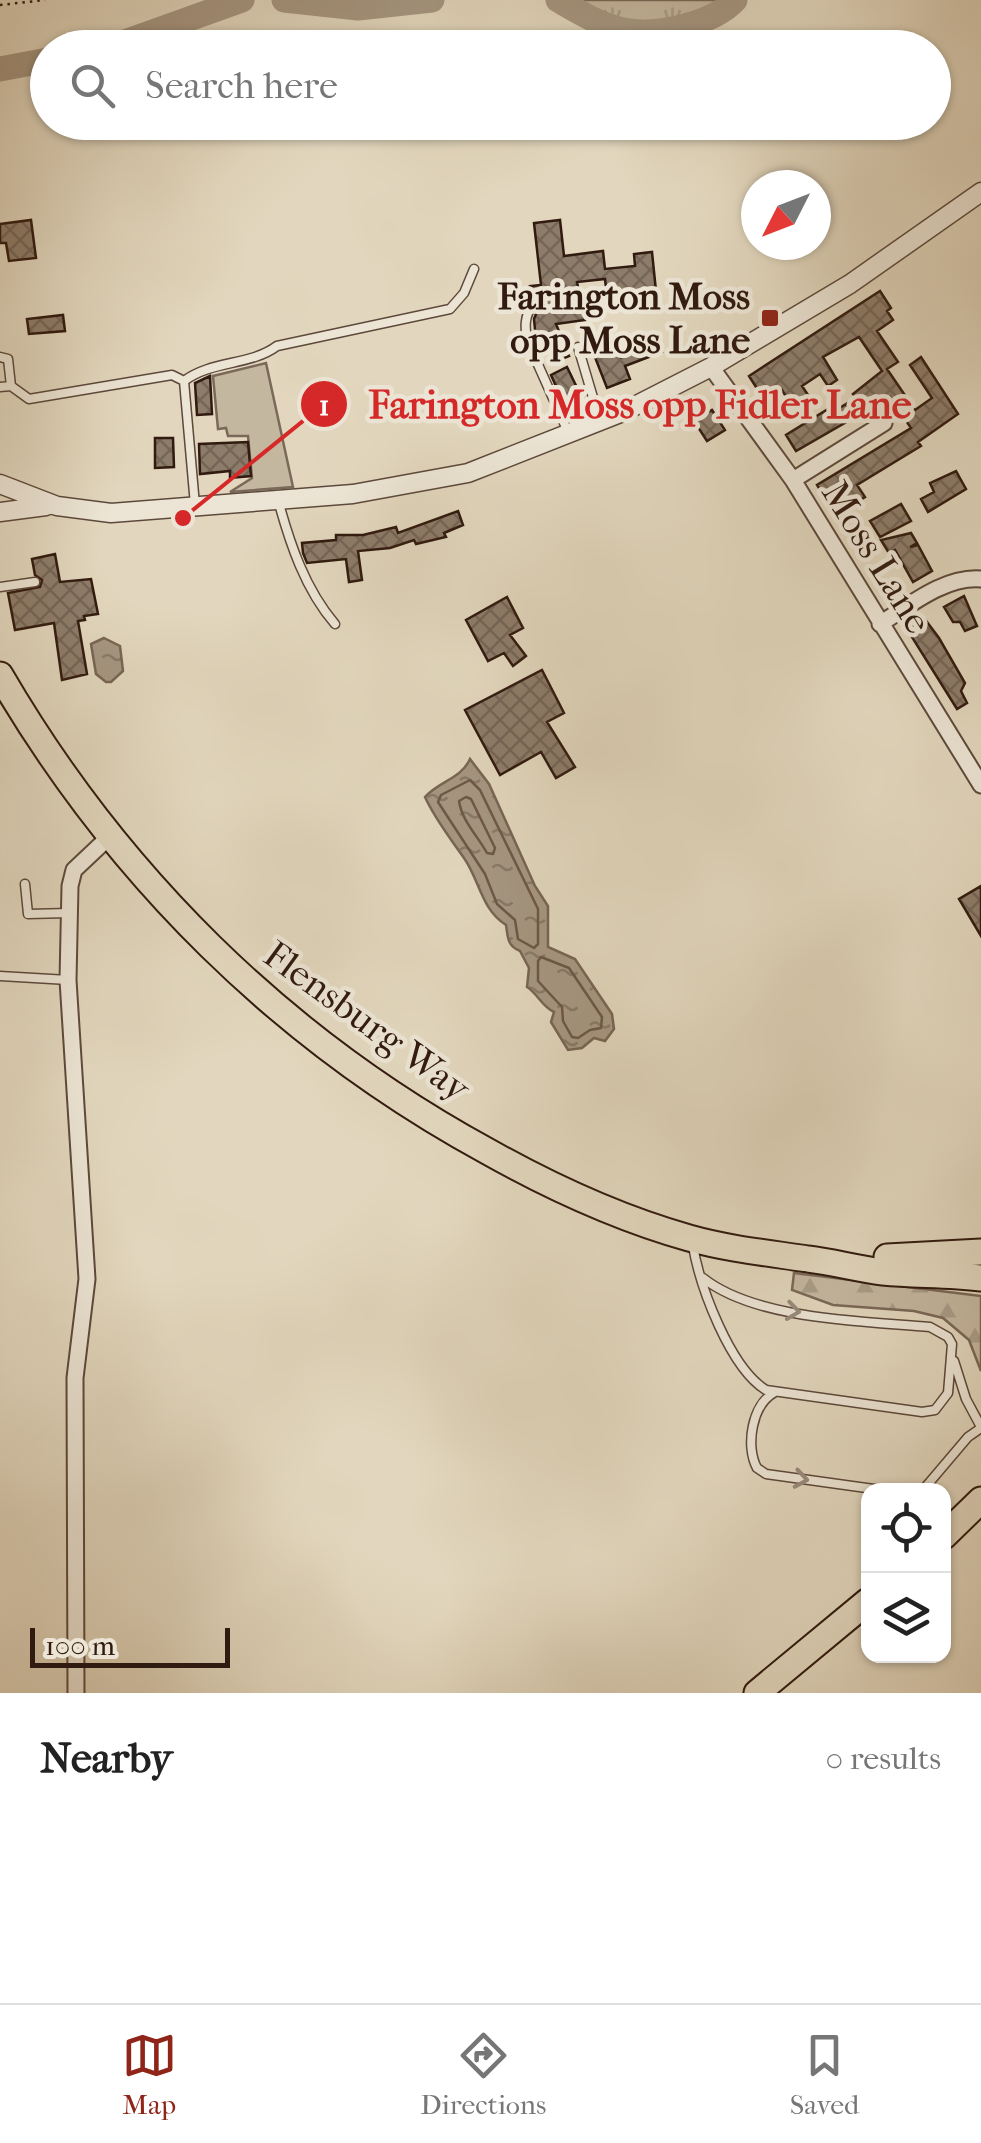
<!DOCTYPE html>
<html lang="en">
<head>
<meta charset="utf-8">
<style>
	:root { --surface:#fff; --page:#f2f2f2; --text:#222; --muted:#767676; --line:#e0e0e0; --accent:#8f2418 }
	body { margin:0; font-family:"IM FELL French Canon",serif; background:var(--page); color:var(--text) }
	.controls { position:absolute; right:30px; bottom:30px; display:grid; overflow:hidden; border-radius:20px; box-shadow:0 2px 8px #0004 }
	.controls button { width:90px; height:90px; display:grid; place-items:center; padding:0; border:0; border-bottom:2px solid var(--line); background:var(--surface); color:var(--text); font:50px sans-serif }
	.compass { position:absolute; left:741px; top:170px; width:90px; height:90px; border-radius:50%; background:var(--surface); box-shadow:0 2px 8px #0004; rotate:228deg }
	.scale { position:absolute; left:30px; bottom:25px; width:200px; box-sizing:border-box; padding-left:10px; border:5px solid #311a0f; border-top:0; font-size:28px; line-height:35px; white-space:nowrap; color:#311a0f; -webkit-text-stroke:8px #ece5d5; paint-order:stroke }
	.list { margin:0; padding:0; list-style:none }
	h2 { display:flex; justify-content:space-between; align-items:center; height:130px; margin:0; padding:0 40px; font-size:42px }
	h2 small { font-size:32px; font-weight:400; color:var(--muted) }
	.icon { flex:none; width:55px; height:55px; fill:none; stroke:currentColor; stroke-width:2; stroke-linecap:round; stroke-linejoin:round }
	.map { position:relative; flex:none; width:981px; height:1693px; overflow:hidden }
	.search { position:absolute; background:var(--surface); box-shadow:0 2px 8px #0004; left:30px; right:30px; top:30px; height:110px; display:flex; align-items:center; gap:25px; box-sizing:border-box; padding:0 35px; border-radius:55px; color:var(--muted); font-size:38px }
	.sheet { height:310px; background:var(--surface) }
	nav { display:flex; justify-content:space-around; align-items:center; box-sizing:border-box; height:140px; border-top:2px solid var(--line); background:var(--surface); font-size:28px; color:var(--muted) }
	nav a { display:grid; justify-items:center; gap:5px }
	nav .on { color:var(--accent) }
	.map>svg:first-child { display:block }
</style>
</head>
<body>
<div class="map">
<svg width="981" height="1693" viewBox="0 0 981 1693">
	<defs>
		<pattern id="grass-tufts" width="24" height="20" patternUnits="userSpaceOnUse" patternTransform="scale(2.5)"><rect width="24" height="20" fill="#c4b7a0"/><path d="M3 7l-1-3M5 7V3M7 7l1-3M15 17l-1-3M17 17v-4M19 17l1-3" fill="none" stroke="#a99d89"/></pattern>
		<pattern id="forest-firs" width="22" height="20" patternUnits="userSpaceOnUse" patternTransform="scale(2.5)"><rect width="22" height="20" fill="#c4b7a0"/><path d="M5 1l3.5 6h-7zM16 11l3.5 6h-7z" fill="#a99d89"/></pattern>
		<pattern id="water-ripples" width="26" height="14" patternUnits="userSpaceOnUse" patternTransform="scale(2.5)"><rect width="26" height="14" fill="#a69782"/><path d="M2 4q2-2 4 0t4 0M15 11q2-2 4 0t4 0" fill="none" stroke="#887a69"/></pattern>
		<pattern id="building-cross-hatch" width="8" height="8" patternUnits="userSpaceOnUse" patternTransform="scale(2.5)"><rect width="8" height="8" fill="#8d7c6a"/><path d="M0 0l8 8M0 8l8-8" fill="none" stroke="#746556"/></pattern>
	</defs>
	<rect width="100%" height="100%" fill="#e2d7be"/>
	<filter id="stains"><feTurbulence type="fractalNoise" baseFrequency=".002" numOctaves="4"/><feColorMatrix values="0 0 0 0 .2 0 0 0 0 .09 0 0 0 0 .02 0 0 0 .5 -.17"/></filter>
	<radialGradient id="worn" r=".72"><stop offset=".6" stop-color="#630" stop-opacity="0"/><stop offset="1" stop-color="#630" stop-opacity=".3"/></radialGradient>
	<path fill="url(#grass-tufts)" stroke="#7a6858" stroke-width="2.5" d="M568,0H730C710,15 658,31 633,28C609,26 588,11 568,0Z"/>
	<path fill="url(#forest-firs)" stroke="#7a6858" stroke-width="2.5" d="M794,1273L981,1296V1371L969,1340L943,1318L914,1311L833,1305L792,1290Z"/>
	<path fill="#c4b7a0" stroke="#7a6858" stroke-width="2.5" d="M266,363L293,487L230,492L252,478L248,436H228L226,428L218,429L213,376Z"/>
	<path fill="url(#water-ripples)" stroke="#776554" stroke-width="2.5" d="M104,638L120,646L123,671L111,682H106L96,674L91,644Z
		M470,759L489,784L535,886L548,906V947L575,959L612,1014L614,1029L605,1041L594,1038L582,1048L568,1050L551,1022L554,1012C542,1007 538,994 527,987L529,968L520,951C507,946 508,937 506,925C481,909 480,881 464,858C450,838 435,819 425,797C439,781 461,779 470,759Z"/>
	<g fill="none" stroke-linecap="round" stroke-linejoin="round">
		<path stroke="#6c5848" stroke-width="2.5" d="M470,780L480,790L538,909V944L534,948L518,939L515,920L497,904L485,874L438,802L441,795Z
			M466,797L471,799L495,848L493,854L487,853C477,835 462,821 459,801Z
			M541,957L569,968L602,1017L601,1028L590,1030L578,1038L572,1037L563,1021L562,1007L538,981V961Z"/>
		<path stroke="#a69782" stroke-width="25" d="M284,0L358,8L432,0
			M558,0C579,12 600,25 623,30C655,37 713,24 735,0
			M108,48L242,0
			M0,69L48,60"/>
	</g>
	<path fill="url(#building-cross-hatch)" stroke="#311a0f" stroke-width="2.5" d="M31,220L36,258L9,261L6,243H0V224Z
		M560,220L564,256L603,251L605,269L635,266L634,254L652,252L656,291L622,295L623,304L608,306L605,279L577,282L585,320L556,324L569,356L554,362L547,339L536,340L534,319L540,304L532,299L530,286L541,285L534,223Z
		M880,291L891,308L887,311L893,320L877,331L898,362L887,369L915,410L932,398L910,365L921,357L958,414L918,442L921,446L857,485L865,497L849,507L854,517L841,524L817,485L911,428L890,397L796,451L786,435L833,406L836,410L856,398L853,394L882,371L859,337L823,357L837,380L828,386L820,374L802,386L810,398L794,409L782,390L765,401L749,376Z
		M63,315L65,331L29,334L27,319Z
		M614,338L621,357L658,342L662,352L625,366L630,379L607,388L591,347Z
		M567,367L582,398L565,406L551,375Z
		M210,376L212,414L197,415L195,383Z
		M712,410L725,430L707,441L694,421Z
		M155,438H173L174,467L155,468Z
		M248,442L251,476L230,478V471L200,474L199,444Z
		M956,471L966,489L928,512L921,499L934,492L930,483Z
		M901,504L911,521L880,537L870,521Z
		M458,511L463,525L444,533L446,537L416,544L414,540L390,548L358,551L362,580L349,582L346,559L307,563L303,553L302,543L336,540V535H363L396,527L398,533Z
		M911,533L917,543L910,547L918,545L932,571L913,582L895,550L889,553L881,540Z
		M55,554L60,582L91,579L98,614L84,616L85,620L78,621L87,674L62,680L54,623L15,630L8,593L40,587L42,580L35,575L32,559Z
		M964,596L977,626L965,631L960,622H953L944,607Z
		M507,597L523,628L510,635L526,656L513,666L504,653L488,661L466,620Z
		M919,617L921,620L924,618L939,638L965,683L961,691L967,703L957,709L905,626Z
		M542,670L564,713L547,722L575,767L556,778L541,752L500,775L465,710Z
		M981,886V936L959,899Z"/>
	<g fill="none" stroke-linecap="round" stroke-linejoin="round">
		<defs>
			<path id="service" d="M533,306C524,315 525,328 527,340L569,434
				M578,347L600,421
				M0,357L8,359L11,386
				M184,381C212,360 250,366 277,346L450,309L464,293L474,269
				M0,387L11,386L29,399L172,375L184,381L195,505
				M278,500C290,544 305,589 335,624
				M0,587L35,582
				M25,884L28,914L69,913
				M0,976L68,980
				M693,1246C700,1287 730,1368 766,1390L922,1412L935,1410L948,1393L952,1344L948,1337L930,1327C864,1321 756,1320 703,1278
				M954,1361L966,1399L981,1427
				M775,1392C752,1404 745,1446 757,1468L766,1474L881,1490
				M923,1490L968,1437L981,1428"/>
			<path id="minor" d="M711,367L793,480L981,785
				M793,480L884,423
				M880,624C910,605 945,576 981,579
				M76,1693L75,1378L87,1279L68,980L70,886L74,870L109,837"/>
			<path id="tertiary" d="M0,484L57,506L111,513L353,494L468,473L623,412L711,367L850,284L981,192
				M0,512L46,506"/>
			<path id="trunk" d="M0,675C117,876 283,1040 487,1151C551,1187 618,1218 689,1238C728,1249 768,1253 808,1259C833,1262 858,1269 883,1272C915,1275 948,1274 981,1278
				M887,1257L981,1252
				M944,1536L981,1500
				M757,1693L868,1601"/>
		</defs>
		<use href="#service" stroke="#5d493b" stroke-width="11"/>
		<use href="#minor" stroke="#5d493b" stroke-width="19"/>
		<use href="#tertiary" stroke="#5d493b" stroke-width="21"/>
		<use href="#trunk" stroke="#311a0f" stroke-width="29"/>
		<path stroke="#311a0f" stroke-width="2.5" stroke-dasharray="2.5 5" stroke-linecap="butt" d="M0,5L45,0"/>
		<use href="#service" stroke="#ece5d5" stroke-width="8"/>
		<use href="#minor" stroke="#ece5d5" stroke-width="15"/>
		<use href="#tertiary" stroke="#ece5d5" stroke-width="18"/>
		<use href="#trunk" stroke="#e2d7be" stroke-width="25"/>
	</g>
	<defs><path id="oneway-chevron" d="M-2-3.5L2.5 0L-2 3.5" fill="none" stroke-width="1.6" stroke-linecap="round" stroke-linejoin="round" transform="scale(2.5)"/></defs>
	<g stroke="#988a7c">
		<use href="#oneway-chevron" transform="translate(793 1311) rotate(8)"/>
		<use href="#oneway-chevron" transform="translate(801 1479) rotate(9)"/>
	</g>
	<rect fill="#8f2418" stroke="#ece5d5" stroke-width="4" x="760" y="308" width="20" height="20" rx="5"/>
	<g text-anchor="middle" stroke-width="9" stroke-linejoin="round" paint-order="stroke">
		<g font-size="38" font-weight="bold" fill="#311a0f" stroke="#ece5d5" text-anchor="end">
			<text x="750" y="309">Farington Moss<tspan x="750" dy="44">opp Moss Lane</tspan></text>
		</g>
		<g font-size="38" fill="#311a0f" stroke="#ece5d5">
			<text transform="translate(877 557) rotate(58)" y="13">Moss Lane</text>
			<text transform="translate(367 1021) rotate(36)" y="13">Flensburg Way</text>
		</g>
	</g>
	<path fill="none" stroke="#d62828" stroke-width="4" d="M183 518L324 404"/>
	<g fill="#d62828" stroke="#ece5d5" stroke-width="4">
		<circle cx="183" cy="518" r="10"/>
		<circle cx="324" cy="404" r="25"/>
	</g>
	<g font-size="30" text-anchor="middle" font-weight="bold" fill="#fff">
		<text x="324" y="415">1</text>
	</g>
	<g font-size="40" text-anchor="middle" font-weight="bold" fill="#d62828" stroke="#ece5d5" stroke-width="9" stroke-linejoin="round" paint-order="stroke">
		<text x="640" y="418">Farington Moss opp Fidler Lane</text>
	</g>
	<rect width="100%" height="100%" filter="url(#stains)"/>
	<rect width="100%" height="100%" fill="url(#worn)"/>
</svg>
<div class="controls">
<button><svg class="icon" aria-label="locate" viewBox="0 0 24 24"><circle cx="12" cy="12" r="6"/><path d="M12 2v4M12 18v4M2 12h4M18 12h4"/></svg></button>
<button><svg class="icon" aria-label="layers" viewBox="0 0 24 24"><path d="M12 4l9 5-9 5-9-5zM3 14l9 5 9-5"/></svg></button>
</div>
<svg class="compass" viewBox="-18 -18 36 36"><path d="M0-13l5 13h-10z" fill="#e53935"/><path d="M0 13l5-13h-10z" fill="#767676"/></svg>
<div class="scale">100 m</div>
<div class="search"><svg class="icon" aria-label="search" viewBox="0 0 24 24"><circle cx="10" cy="10" r="6"/><path d="M15 15l6 6"/></svg>Search here</div>
</div>
<section class="sheet">
<h2>Nearby<small>0 results</small></h2>
<ul class="list">
</ul>
</section>
<nav>
<a class="on"><svg class="icon" aria-label="map" viewBox="0 0 24 24"><path d="M3 6l6-2 6 2 6-2v14l-6 2-6-2-6 2zM9 4v14M15 6v14"/></svg>Map</a>
<a><svg class="icon" aria-label="directions" viewBox="0 0 24 24"><path d="M12 3l9 9-9 9-9-9zM9 14v-3h6M13 9l2 2-2 2"/></svg>Directions</a>
<a><svg class="icon" aria-label="saved" viewBox="0 0 24 24"><path d="M7 4h10v16l-5-4-5 4z"/></svg>Saved</a>
</nav>
</body>
</html>
